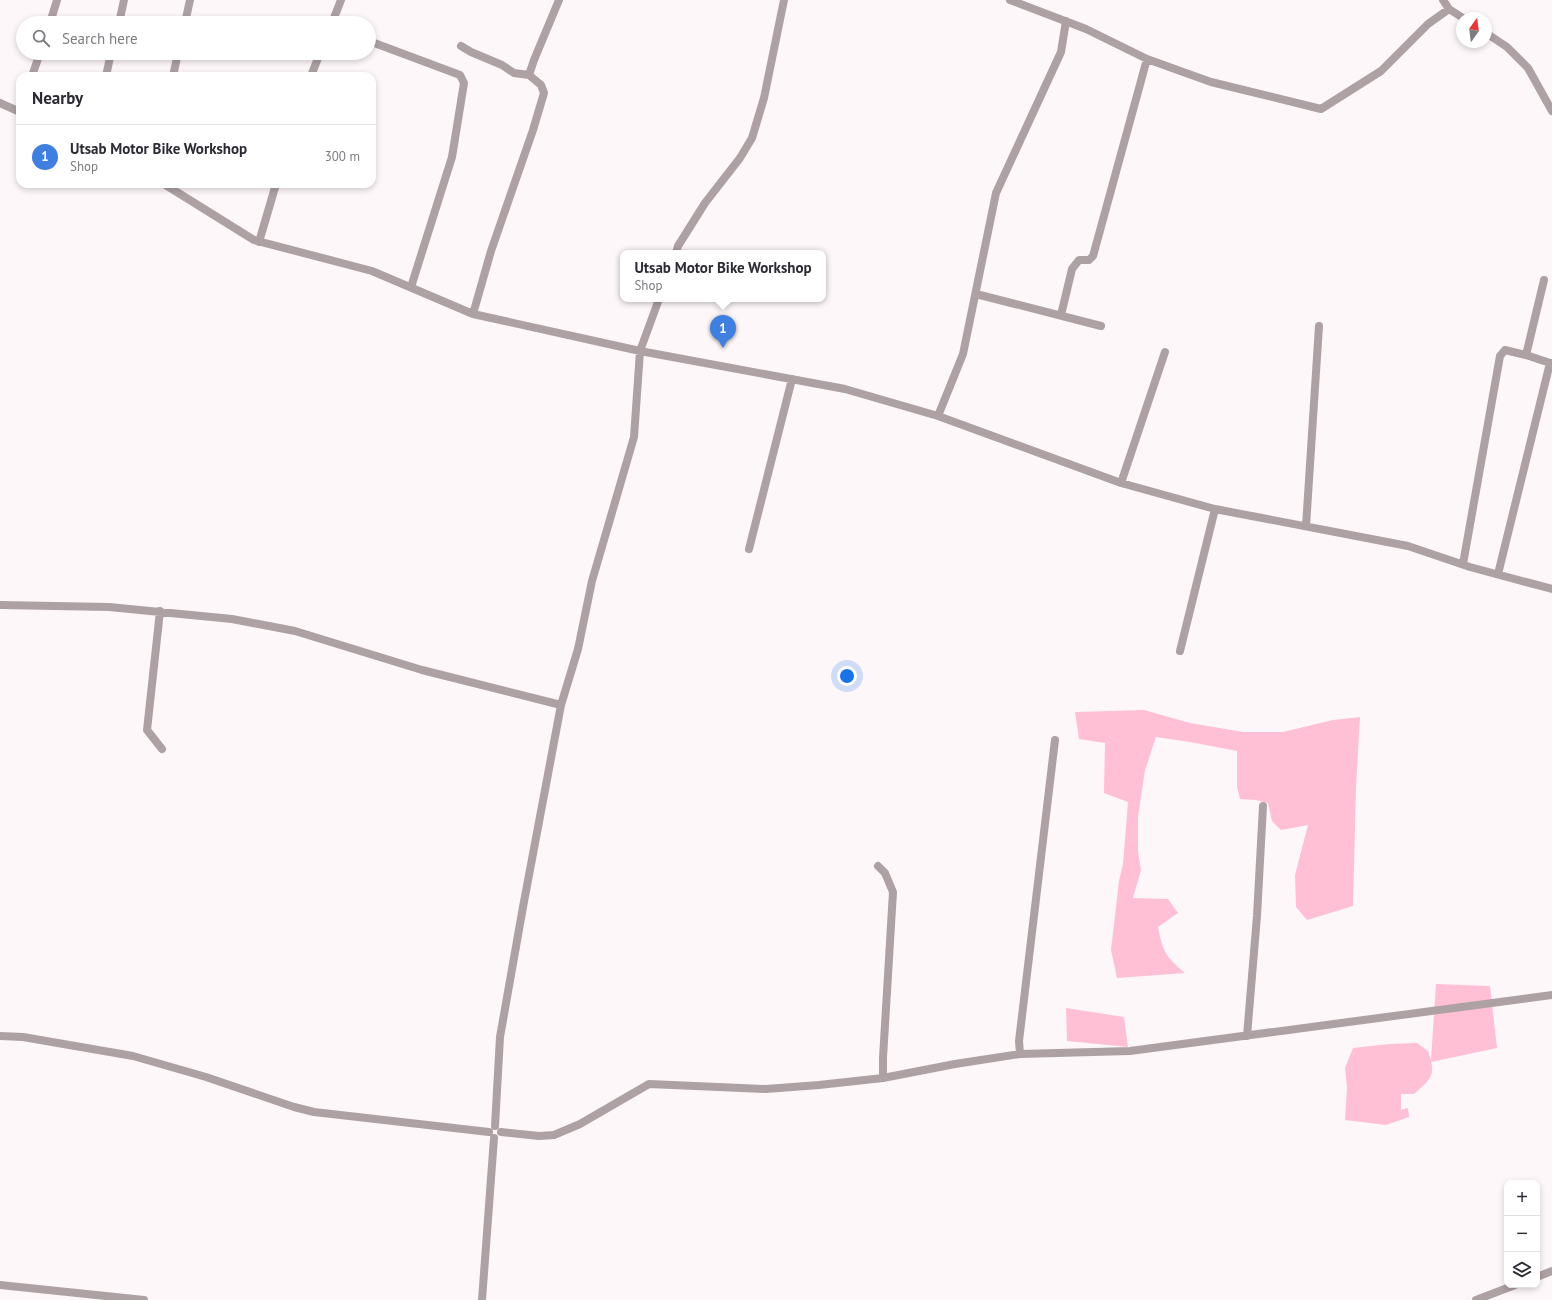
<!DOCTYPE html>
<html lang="en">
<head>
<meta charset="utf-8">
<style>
	:root { --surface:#fff; --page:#f2f2f3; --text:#2b2b33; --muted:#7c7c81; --line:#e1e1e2; --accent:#1a73e8 }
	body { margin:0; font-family:"PT Sans",sans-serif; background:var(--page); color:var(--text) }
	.controls { position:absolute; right:12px; bottom:12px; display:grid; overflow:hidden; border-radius:8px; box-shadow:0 2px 6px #0003 }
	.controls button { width:36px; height:36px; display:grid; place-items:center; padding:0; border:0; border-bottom:1px solid var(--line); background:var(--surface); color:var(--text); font:20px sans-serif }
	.compass { position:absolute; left:1456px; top:12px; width:36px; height:36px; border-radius:50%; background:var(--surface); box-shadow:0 2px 6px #0003; rotate:14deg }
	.you { position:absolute; left:847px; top:676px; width:14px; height:14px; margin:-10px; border:3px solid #fff; border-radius:50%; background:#1a73e8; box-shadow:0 0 0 6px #1a73e833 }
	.badge { display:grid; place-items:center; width:26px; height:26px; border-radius:50%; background:var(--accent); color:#fff; font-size:13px; font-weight:700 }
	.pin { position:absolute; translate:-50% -33px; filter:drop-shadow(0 1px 2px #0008) }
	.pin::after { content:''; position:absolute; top:21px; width:14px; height:12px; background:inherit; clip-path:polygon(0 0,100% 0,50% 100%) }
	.popup { position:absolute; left:620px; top:250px; width:206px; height:52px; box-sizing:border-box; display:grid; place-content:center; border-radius:8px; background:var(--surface); filter:drop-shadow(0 1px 3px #0005); font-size:13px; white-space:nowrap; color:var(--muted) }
	.popup b { font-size:15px; color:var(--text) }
	.popup::after { content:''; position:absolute; left:50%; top:100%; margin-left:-8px; border:8px solid transparent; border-top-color:var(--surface) }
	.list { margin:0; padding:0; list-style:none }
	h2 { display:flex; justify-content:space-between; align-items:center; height:52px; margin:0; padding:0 16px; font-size:17px }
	h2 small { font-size:13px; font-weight:400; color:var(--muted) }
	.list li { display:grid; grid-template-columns:26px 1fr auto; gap:12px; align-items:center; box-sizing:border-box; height:64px; padding:0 16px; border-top:1px solid var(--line) }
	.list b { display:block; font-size:15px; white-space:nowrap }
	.list p { margin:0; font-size:13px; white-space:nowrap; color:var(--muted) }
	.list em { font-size:13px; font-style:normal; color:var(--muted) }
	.icon { flex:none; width:22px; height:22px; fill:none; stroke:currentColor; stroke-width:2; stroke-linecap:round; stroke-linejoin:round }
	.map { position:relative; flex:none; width:1552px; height:1300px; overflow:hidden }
	.search { position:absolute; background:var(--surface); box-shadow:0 2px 6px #0003; left:16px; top:16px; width:360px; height:44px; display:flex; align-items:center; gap:10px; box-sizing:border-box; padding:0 14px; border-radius:22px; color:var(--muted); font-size:15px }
	.panel { position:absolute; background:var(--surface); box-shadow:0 2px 6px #0003; left:16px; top:72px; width:360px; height:116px; border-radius:12px }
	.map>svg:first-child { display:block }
</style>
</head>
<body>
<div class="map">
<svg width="1552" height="1300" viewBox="0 0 1552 1300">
	<rect width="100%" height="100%" fill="#fdf7f9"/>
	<path fill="#ffbfd4" d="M1144,710L1190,723L1243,732H1283L1333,720L1360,717L1356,787L1353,906L1307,920L1296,907L1295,875L1308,825L1281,830L1272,821L1268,803L1256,800L1240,799L1237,787V751L1190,742L1156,737L1145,770L1138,817V852L1141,870L1133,898L1168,899L1178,913L1158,927C1163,952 1165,956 1185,973L1117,978L1111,950L1119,881L1123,864L1128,802L1104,793L1105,743L1079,739L1075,712Z
		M1436,984L1490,986L1497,1048L1431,1062C1436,1077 1425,1084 1414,1094H1401V1110L1408,1108L1409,1117L1386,1125L1345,1120L1347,1088L1345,1068L1353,1048L1389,1044L1417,1043L1428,1051L1431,1060Z
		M1066,1008L1124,1017L1128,1047L1067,1041Z"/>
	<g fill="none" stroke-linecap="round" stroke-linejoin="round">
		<path stroke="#ada1a4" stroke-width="8" d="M1010,0L1086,29L1147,59L1211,82L1321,109L1381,71L1428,24L1449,9
			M1443,0L1449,9L1463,18
			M50,23L57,0
			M119,23L124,0
			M185,23L190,0
			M332,23L341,0
			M1486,33L1507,47L1528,68L1552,111
			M369,41L460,75L464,83L452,157L411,287
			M461,46L471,52L502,65L514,73L529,75
			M32,76L40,53
			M106,76L111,53
			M173,76L178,53
			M311,76L320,53
			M0,103L20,112
			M164,184L254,240L372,271L473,314L640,351L845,389L938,416L1121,483L1215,509L1408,546L1470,567L1552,589
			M259,242L276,184
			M676,253L678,246L705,203L740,158L752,138L764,98L784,0
			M1544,280L1526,355L1550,363
			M976,294L1101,326
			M473,314L491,251L533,130L544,93L541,85L529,75L534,60L559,0
			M1061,315L1072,269L1079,260H1089L1093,256L1147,59
			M938,416L963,354L996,193L1061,52L1066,21
			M1121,483L1165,352
			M1306,526L1319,326
			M749,549L792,379
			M1463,564L1500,356L1505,350L1526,355
			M1498,574L1550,363H1552
			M0,605L109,607L232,619L295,631L422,670L561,705
			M160,611L147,730L162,749
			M1180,651L1215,509
			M878,866L885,873L893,892L883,1058V1078
			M0,1036L23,1037L133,1056L206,1077L294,1107L314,1112L489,1132
			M1247,1036L1257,916L1263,806
			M1020,1054L1019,1041L1055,740
			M495,1126L500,1037L523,907L561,705L578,649L592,581L634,437L640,351L659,299
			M501,1132L539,1136L554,1135L580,1124L649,1084L766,1089L819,1085L883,1078L955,1064L1020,1054L1130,1051L1552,995
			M1537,1277L1552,1271
			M0,1285L144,1300
			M482,1300L494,1138
			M1476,1300L1515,1285"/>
	</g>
</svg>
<div class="controls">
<button>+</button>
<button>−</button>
<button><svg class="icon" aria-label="layers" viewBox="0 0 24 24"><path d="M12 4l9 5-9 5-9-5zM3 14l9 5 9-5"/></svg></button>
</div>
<svg class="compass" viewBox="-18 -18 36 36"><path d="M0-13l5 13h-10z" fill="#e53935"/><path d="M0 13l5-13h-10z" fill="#7c7c81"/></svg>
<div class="you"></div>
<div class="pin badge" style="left:723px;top:348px;background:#3f7fe0">1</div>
<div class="popup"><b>Utsab Motor Bike Workshop</b>Shop</div>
<div class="search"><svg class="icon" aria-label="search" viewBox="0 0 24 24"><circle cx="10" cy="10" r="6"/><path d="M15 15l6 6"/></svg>Search here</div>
<section class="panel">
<h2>Nearby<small></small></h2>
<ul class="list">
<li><span class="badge" style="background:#3f7fe0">1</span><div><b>Utsab Motor Bike Workshop</b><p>Shop</p></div><em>300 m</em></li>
</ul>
</section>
</div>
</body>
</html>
